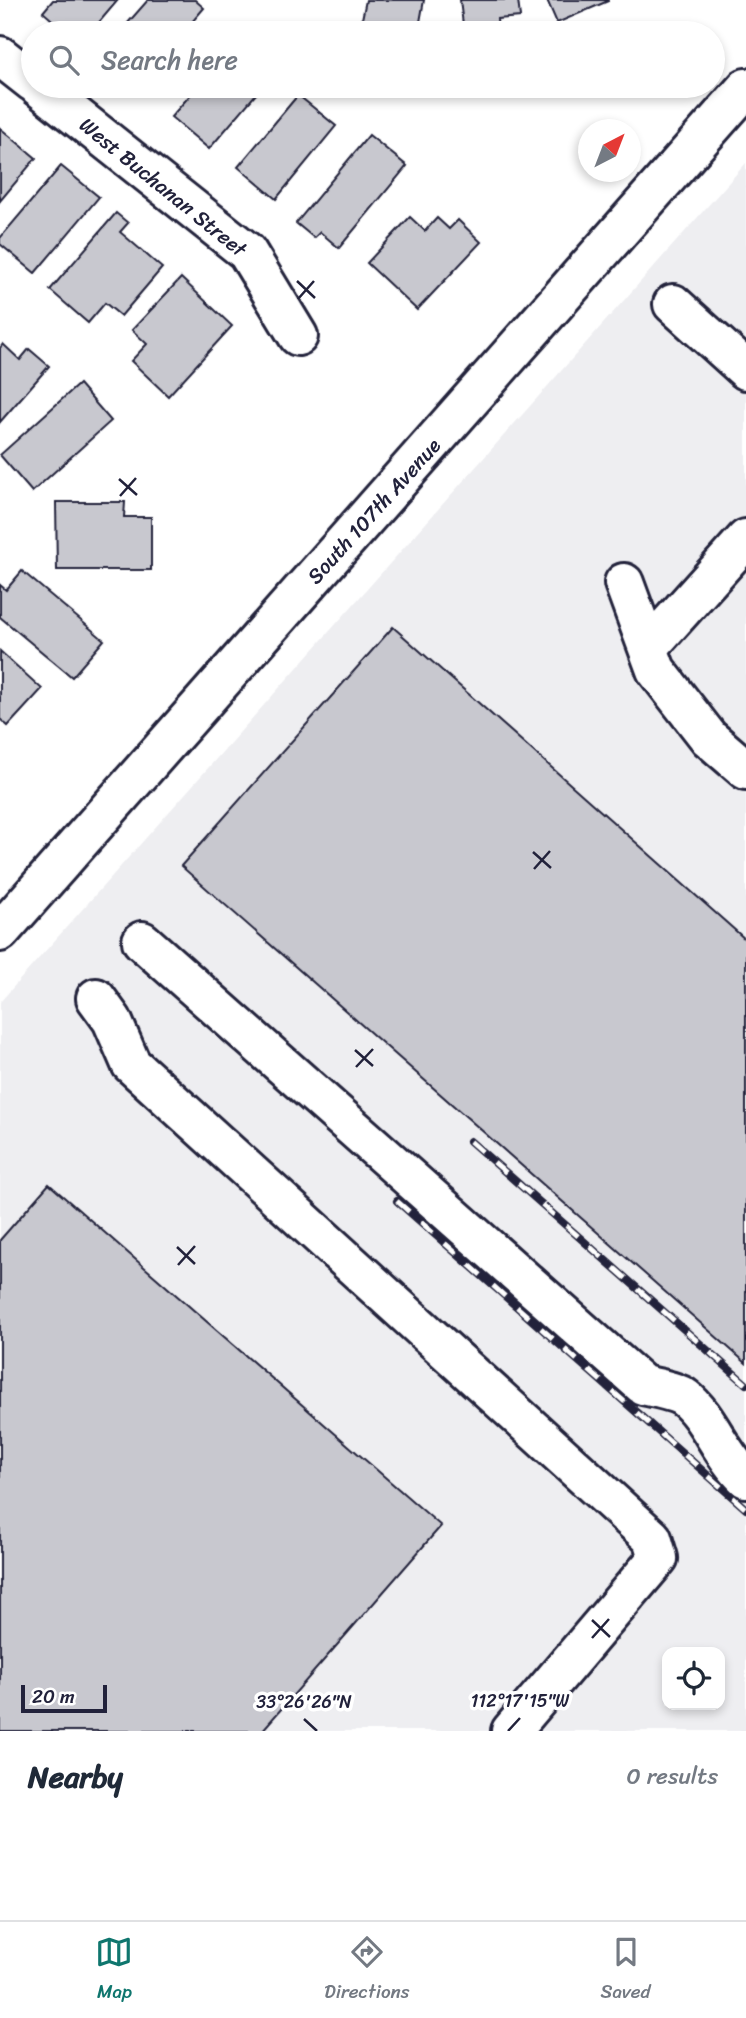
<!DOCTYPE html>
<html lang="en">
<head>
<meta charset="utf-8">
<style>
	:root { --surface:#fff; --page:#f2f2f3; --text:#1f2937; --muted:#747a83; --line:#e0e1e3; --accent:#0f766e }
	body { margin:0; font-family:Sriracha,sans-serif; background:var(--page); color:var(--text) }
	.controls { position:absolute; right:21px; bottom:21px; display:grid; overflow:hidden; border-radius:14px; box-shadow:0 4px 10px #0003 }
	.controls button { width:63px; height:63px; display:grid; place-items:center; padding:0; border:0; border-bottom:2px solid var(--line); background:var(--surface); color:var(--text); font:35px sans-serif }
	.compass { position:absolute; left:578px; top:119px; width:63px; height:63px; border-radius:50%; background:var(--surface); box-shadow:0 4px 10px #0003; rotate:42deg }
	.scale { position:absolute; left:21px; bottom:18px; width:86px; box-sizing:border-box; padding-left:7px; border:4px solid #22223b; border-top:0; font-size:19px; line-height:24px; white-space:nowrap; color:#22223b; -webkit-text-stroke:5px #fff; paint-order:stroke }
	.list { margin:0; padding:0; list-style:none }
	h2 { display:flex; justify-content:space-between; align-items:center; height:91px; margin:0; padding:0 28px; font-size:30px }
	h2 small { font-size:23px; font-weight:400; color:var(--muted) }
	.icon { flex:none; width:38px; height:38px; fill:none; stroke:currentColor; stroke-width:2; stroke-linecap:round; stroke-linejoin:round }
	.map { position:relative; flex:none; width:746px; height:1731px; overflow:hidden }
	.search { position:absolute; background:var(--surface); box-shadow:0 4px 10px #0003; left:21px; right:21px; top:21px; height:77px; display:flex; align-items:center; gap:18px; box-sizing:border-box; padding:0 24px; border-radius:38px; color:var(--muted); font-size:26px }
	.sheet { height:189px; background:var(--surface) }
	nav { display:flex; justify-content:space-around; align-items:center; box-sizing:border-box; height:98px; border-top:2px solid var(--line); background:var(--surface); font-size:19px; color:var(--muted) }
	nav a { display:grid; justify-items:center; gap:4px }
	nav .on { color:var(--accent) }
	.map>svg:first-child { display:block }
</style>
</head>
<body>
<div class="map">
<svg width="746" height="1731" viewBox="0 0 746 1731">
	<rect width="100%" height="100%" fill="#fff"/>
	<filter id="ink" filterUnits="userSpaceOnUse"><feTurbulence type="fractalNoise" baseFrequency=".0143" numOctaves="2"/><feDisplacementMap in="SourceGraphic" scale="14" xChannelSelector="R" yChannelSelector="G"/><feConvolveMatrix kernelMatrix="1 2 1 2 8 2 1 2 1" color-interpolation-filters="sRGB"/></filter>
	<g filter="url(#ink)">
		<path fill="#eeeef1" fill-rule="evenodd" d="M746,163V1731H0V1002ZM667,1652H720V1705H667Z"/>
		<path fill="#c8c8cf" stroke="#22223b" stroke-width="2" d="M53,0H118L90,33H67L43,12Z
			M148,0H195L204,8L185,30L189,33H119Z
			M366,0H424L418,33L361,24Z
			M460,0H518L520,17L497,19L498,31L464,33Z
			M547,0H608V1L557,23Z
			M198,86H263L209,149L171,117Z
			M298,95L336,126L276,199L238,167Z
			M0,128L36,158L0,201Z
			M369,135L407,166L339,248L320,232L314,238L296,223Z
			M61,166L99,197L35,273L0,244V238Z
			M116,213L128,223L120,232L162,268L121,316L105,303L88,323L50,290Z
			M410,217L425,231L437,218L449,229L458,220L481,242L417,310L367,263Z
			M181,278L232,326L168,396L131,361L147,344L132,330Z
			M3,344L20,360L29,349L49,366L0,422V348Z
			M79,384L111,421L32,492L0,455Z
			M56,502H125L124,517H151V570H57Z
			M22,571L104,640L72,677L0,617V585L6,590Z
			M393,627L746,940V1363L181,866Z
			M0,651L42,689L8,726L0,719Z
			M49,1184L441,1526L262,1731H0V1240Z"/>
		<g fill="none" stroke-linecap="round" stroke-linejoin="round">
			<defs>
				<path id="minor" d="M0,56L33,82
					M38,86L247,252L298,336
					M673,304L746,370
					M624,583L656,670L709,738L746,770
					M648,648L746,539
					M142,941L643,1385C655,1388 676,1391 685,1398C709,1417 720,1454 746,1478
					M96,998L112,1020L131,1064L652,1538L658,1558L511,1731"/>
				<path id="major" d="M0,932L746,88"/>
			</defs>
			<use href="#minor" stroke="#22223b" stroke-width="44"/>
			<use href="#major" stroke="#22223b" stroke-width="44"/>
			<use href="#minor" stroke="#fff" stroke-width="38"/>
			<use href="#major" stroke="#fff" stroke-width="38"/>
			<defs>
				<path id="rail" d="M470,1141L746,1384
					M397,1201L746,1509"/>
			</defs>
			<use href="#rail" stroke="#22223b" stroke-width="8"/>
			<use href="#rail" stroke="#fff" stroke-width="5" stroke-dasharray="16" stroke-linecap="butt"/>
		</g>
	</g>
	<path fill="none" stroke="#22223b" stroke-width="2.5" d="M297,281L315,298M298,299L314,281M119,479L137,495M120,496L136,478M533,852L551,868M534,869L550,851M355,1050L373,1066M356,1067L373,1049M177,1247L195,1264M178,1265L195,1246M592,1620L610,1637M592,1638L609,1619M304,1719L317,1731M508,1731L520,1718"/>
	<g text-anchor="middle" stroke-width="7" stroke-linejoin="round" paint-order="stroke">
		<g font-size="21" fill="#22223b" stroke="#fff">
			<text transform="translate(163 187) rotate(39)" y="7">West Buchanan Street</text>
			<text transform="translate(374 511) rotate(-48)" y="7">South 107th Avenue</text>
		</g>
	</g>
	<g font-size="18" text-anchor="middle" fill="#22223b" stroke="#fff" stroke-width="7" stroke-linejoin="round" paint-order="stroke">
		<text x="520" y="1707">112°17'15"W</text>
		<text x="304" y="1708">33°26'26"N</text>
	</g>
</svg>
<div class="controls">
<button><svg class="icon" aria-label="locate" viewBox="0 0 24 24"><circle cx="12" cy="12" r="6"/><path d="M12 2v4M12 18v4M2 12h4M18 12h4"/></svg></button>
</div>
<svg class="compass" viewBox="-18 -18 36 36"><path d="M0-13l5 13h-10z" fill="#e53935"/><path d="M0 13l5-13h-10z" fill="#747a83"/></svg>
<div class="scale">20 m</div>
<div class="search"><svg class="icon" aria-label="search" viewBox="0 0 24 24"><circle cx="10" cy="10" r="6"/><path d="M15 15l6 6"/></svg>Search here</div>
</div>
<section class="sheet">
<h2>Nearby<small>0 results</small></h2>
<ul class="list">
</ul>
</section>
<nav>
<a class="on"><svg class="icon" aria-label="map" viewBox="0 0 24 24"><path d="M3 6l6-2 6 2 6-2v14l-6 2-6-2-6 2zM9 4v14M15 6v14"/></svg>Map</a>
<a><svg class="icon" aria-label="directions" viewBox="0 0 24 24"><path d="M12 3l9 9-9 9-9-9zM9 14v-3h6M13 9l2 2-2 2"/></svg>Directions</a>
<a><svg class="icon" aria-label="saved" viewBox="0 0 24 24"><path d="M7 4h10v16l-5-4-5 4z"/></svg>Saved</a>
</nav>
</body>
</html>
